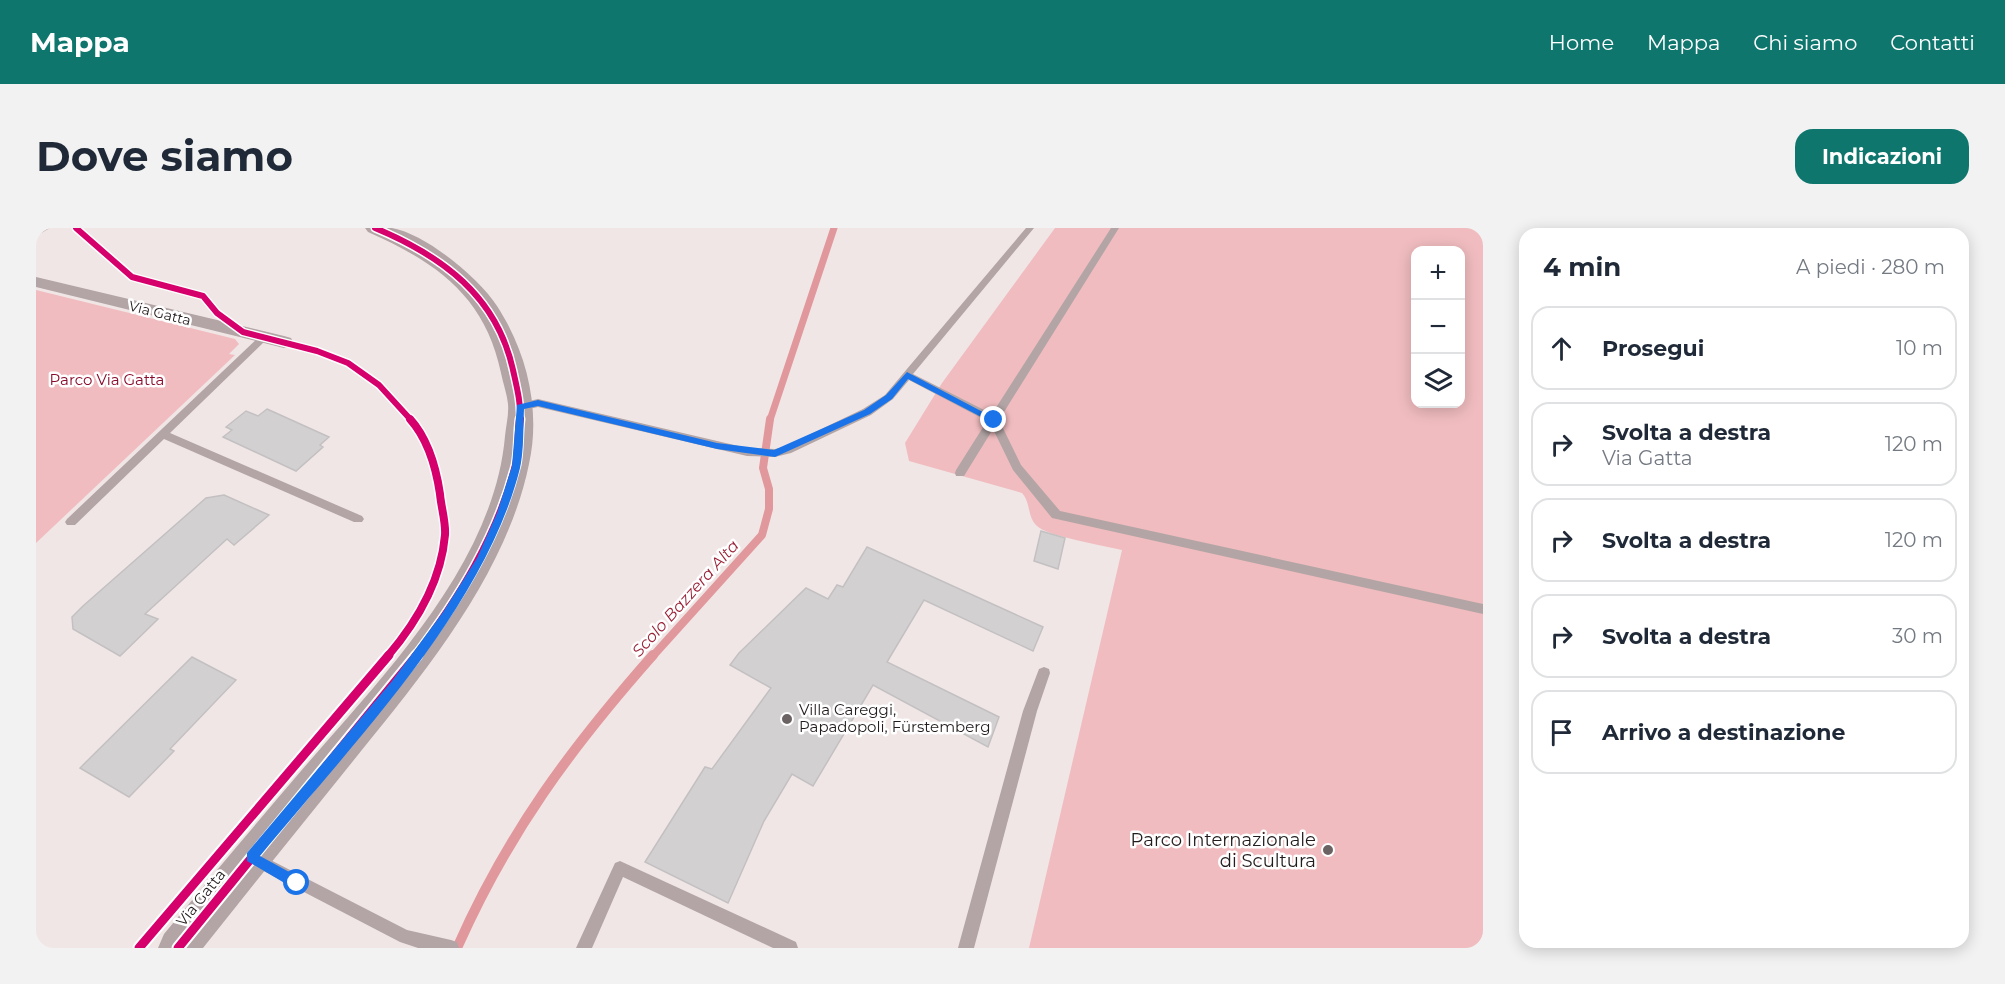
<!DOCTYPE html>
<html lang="it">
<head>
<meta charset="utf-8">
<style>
	:root { --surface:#fff; --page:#f2f2f3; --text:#1f2937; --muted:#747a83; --line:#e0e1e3; --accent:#0f766e }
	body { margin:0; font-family:Montserrat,sans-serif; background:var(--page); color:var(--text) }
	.controls { position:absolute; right:18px; top:18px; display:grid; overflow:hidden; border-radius:12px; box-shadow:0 3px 15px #0003 }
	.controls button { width:54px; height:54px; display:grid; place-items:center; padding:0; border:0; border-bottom:2px solid var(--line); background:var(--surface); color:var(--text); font:30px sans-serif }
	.stop { position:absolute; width:18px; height:18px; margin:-14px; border:4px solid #1a73e8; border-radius:50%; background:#fff }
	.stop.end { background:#1a73e8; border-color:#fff; box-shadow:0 2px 6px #0008 }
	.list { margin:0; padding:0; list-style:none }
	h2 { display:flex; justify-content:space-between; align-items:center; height:78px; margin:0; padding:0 24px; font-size:26px }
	h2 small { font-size:20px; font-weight:400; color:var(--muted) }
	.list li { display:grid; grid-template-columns:39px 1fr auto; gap:18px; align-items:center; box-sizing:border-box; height:84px; margin:0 12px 12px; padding:0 12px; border:2px solid var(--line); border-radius:18px }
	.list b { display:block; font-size:22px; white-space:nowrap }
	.list p { margin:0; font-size:20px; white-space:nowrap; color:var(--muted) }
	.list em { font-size:20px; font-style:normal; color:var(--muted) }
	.icon { flex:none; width:33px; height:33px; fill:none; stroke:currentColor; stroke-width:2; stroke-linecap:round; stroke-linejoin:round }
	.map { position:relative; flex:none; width:1447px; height:720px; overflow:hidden; border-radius:18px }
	header { display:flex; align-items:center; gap:36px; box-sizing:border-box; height:84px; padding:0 30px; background:var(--accent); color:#fff }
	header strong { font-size:28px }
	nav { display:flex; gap:33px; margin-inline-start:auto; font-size:21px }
	.intro { display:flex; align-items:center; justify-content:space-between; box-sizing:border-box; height:144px; padding:0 36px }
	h1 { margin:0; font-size:42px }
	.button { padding:15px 27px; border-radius:18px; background:var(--accent); color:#fff; font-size:21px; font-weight:700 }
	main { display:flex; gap:36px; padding:0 36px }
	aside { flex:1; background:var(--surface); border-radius:18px; box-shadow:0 3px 15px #0003 }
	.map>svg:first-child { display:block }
</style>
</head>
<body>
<header>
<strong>Mappa</strong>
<nav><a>Home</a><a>Mappa</a><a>Chi siamo</a><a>Contatti</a></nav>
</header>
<div class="intro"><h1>Dove siamo</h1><a class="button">Indicazioni</a></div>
<main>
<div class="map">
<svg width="1447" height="720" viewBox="0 0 1447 720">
	<rect width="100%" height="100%" fill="#f1e6e6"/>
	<path fill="#f0bcbf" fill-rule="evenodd" d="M1019,0H1447V720H993L1086,322C1070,318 1010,308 1001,298C991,289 995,275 986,265L873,233L869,215L906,155ZM1380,22H1424V176H1380Z
		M0,62L199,111L203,116L193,126L199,127L0,315Z"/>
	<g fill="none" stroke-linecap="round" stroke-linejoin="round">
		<path stroke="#e1989c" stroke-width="7" d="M734,192L798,0"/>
		<path stroke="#e1989c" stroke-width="8" d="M616,429L726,307L733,281V261L727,240L734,191"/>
		<path stroke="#e1989c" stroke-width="10" d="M421,720C472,605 534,521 617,427"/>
	</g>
	<path fill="#d3d0d2" stroke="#c3c0c2" stroke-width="1.5" d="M231,181L293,209L284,217L287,219L260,243L187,209L196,202L190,199L210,183L222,188Z
		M188,267L233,287L198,317L191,311L109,386L122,391L84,428L37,401L36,389L47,378L170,270Z
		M1005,303L1029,310L1022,341L998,333Z
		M831,319L1007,399L997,423L888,372L851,434L963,489L952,519L837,457L777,558L756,546L728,593L692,675L609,634L669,539L676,541L735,460L694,437L703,425L770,360L792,371L801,357L807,359Z
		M156,429L200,452L134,521L138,523L93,569L44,540Z"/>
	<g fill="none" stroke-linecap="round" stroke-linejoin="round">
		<path fill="#b3a5a5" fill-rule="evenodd" d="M990,0H998L877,146L956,186L1075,0H1083L963,192L985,237L1024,283L1447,376V386L1016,290L977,242L957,201L928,248H920L919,245L920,242L951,193L873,152L857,171L835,187L755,225L739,229L711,228L502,179L484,183L479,179L480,176L502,171L711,220L739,221L748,219L827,181L849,167Z
			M227,107L232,110L230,112L134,205L326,288L328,291L326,294H318L128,211L39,297H31L29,294L31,291L224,108Z
			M1008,439L1013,441L1014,445L1001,483L938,720H922L987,483L1003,441Z
			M219,624L371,702L415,712L421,714L423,720H382L364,714L214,636L212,631L214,626Z
			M584,633L760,714L762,720H737L587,649L556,720H540L579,635Z"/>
		<path fill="#b3a5a5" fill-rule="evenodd" d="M0,0H14L0,8Z
			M0,49L248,108L255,110L257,114L255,118L248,120L0,59Z"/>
		<path fill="#b3a5a5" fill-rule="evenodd" d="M329,0C337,0 348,0 356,0C390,6 443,50 461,78C491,124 505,182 493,236C469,353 378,457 305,548C259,605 213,662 167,720H122L128,706C173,651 219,597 265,543C346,449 458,336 469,208C470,198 473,186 472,176C471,166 467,155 465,145C449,68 400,34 332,4Z"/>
		<defs>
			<path id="cycleway-far2" d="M40,0L96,49L167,68L181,85L207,104L281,123L312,135L343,157L375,192
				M339,0C406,28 461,68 477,142C481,160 485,175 484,192"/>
			<path id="cycleway-far1" d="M351,429C381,394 405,354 409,307C410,294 405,279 404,266C400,239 392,211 374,191
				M379,429C423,371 462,308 480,237C483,223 482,206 484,191"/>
			<path id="cycleway" d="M103,720L353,427
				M142,720L381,427"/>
		</defs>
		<use href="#cycleway-far2" stroke="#fff" stroke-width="9"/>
		<use href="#cycleway-far1" stroke="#fff" stroke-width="11"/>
		<use href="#cycleway" stroke="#fff" stroke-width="13"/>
		<use href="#cycleway-far2" stroke="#d6006c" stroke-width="6"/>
		<use href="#cycleway-far1" stroke="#d6006c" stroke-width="8"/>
		<use href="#cycleway" stroke="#d6006c" stroke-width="9"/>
	</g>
	<path fill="#1a73e8" d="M871,144L962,192L955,194L872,151L856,171L834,186L739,229L681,221L502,178L488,181C487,200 488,222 484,240C449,381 315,517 224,628L266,651V660H257L211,633V625L356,453L407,384L441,330L461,285L476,238L481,177L502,172L681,215L738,222L828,182L850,167Z"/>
	<g fill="#6b6363" stroke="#fff" stroke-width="2">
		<circle cx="751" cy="491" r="6"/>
		<circle cx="1292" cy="622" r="6"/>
	</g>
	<g text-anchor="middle" stroke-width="5" stroke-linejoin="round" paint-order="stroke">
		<g font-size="14" fill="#231c1c" stroke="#fff">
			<text transform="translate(124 85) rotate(14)" y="5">Via Gatta</text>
		</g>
		<g font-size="15" fill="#890a2a" stroke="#fff">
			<text x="71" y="157">Parco Via Gatta</text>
		</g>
		<g font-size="15" fill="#231c1c" stroke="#fff" text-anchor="start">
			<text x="763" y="487">Villa Careggi,<tspan x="763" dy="17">Papadopoli, Fürstemberg</tspan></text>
		</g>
		<g font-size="15" fill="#231c1c" stroke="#fff">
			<text transform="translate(165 670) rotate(-51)" y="5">Via Gatta</text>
		</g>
		<g font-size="16" font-style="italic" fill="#9b2338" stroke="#fff">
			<text transform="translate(649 370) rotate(-48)" y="6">Scolo Bazzera Alta</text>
		</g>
		<g font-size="18" fill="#231c1c" stroke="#fff" text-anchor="end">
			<text x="1280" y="618">Parco Internazionale<tspan x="1280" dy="21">di Scultura</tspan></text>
		</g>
	</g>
</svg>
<div class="controls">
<button>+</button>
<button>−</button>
<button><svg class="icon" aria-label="layers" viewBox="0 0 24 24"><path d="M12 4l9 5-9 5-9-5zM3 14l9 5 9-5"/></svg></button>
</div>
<div class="stop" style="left:261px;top:655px"></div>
<div class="stop end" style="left:958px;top:192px"></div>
</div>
<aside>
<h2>4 min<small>A piedi · 280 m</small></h2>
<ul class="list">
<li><svg class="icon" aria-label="ahead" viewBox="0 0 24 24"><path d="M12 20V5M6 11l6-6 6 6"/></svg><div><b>Prosegui</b></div><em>10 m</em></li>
<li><svg class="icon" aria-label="right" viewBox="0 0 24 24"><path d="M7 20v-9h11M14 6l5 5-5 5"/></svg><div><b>Svolta a destra</b><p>Via Gatta</p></div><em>120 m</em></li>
<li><svg class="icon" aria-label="right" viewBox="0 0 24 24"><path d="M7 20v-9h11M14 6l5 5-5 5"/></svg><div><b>Svolta a destra</b></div><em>120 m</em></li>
<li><svg class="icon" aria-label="right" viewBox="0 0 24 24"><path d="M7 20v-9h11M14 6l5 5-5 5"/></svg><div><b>Svolta a destra</b></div><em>30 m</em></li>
<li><svg class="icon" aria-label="arrive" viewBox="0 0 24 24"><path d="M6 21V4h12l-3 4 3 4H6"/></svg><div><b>Arrivo a destinazione</b></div></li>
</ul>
</aside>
</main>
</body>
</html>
